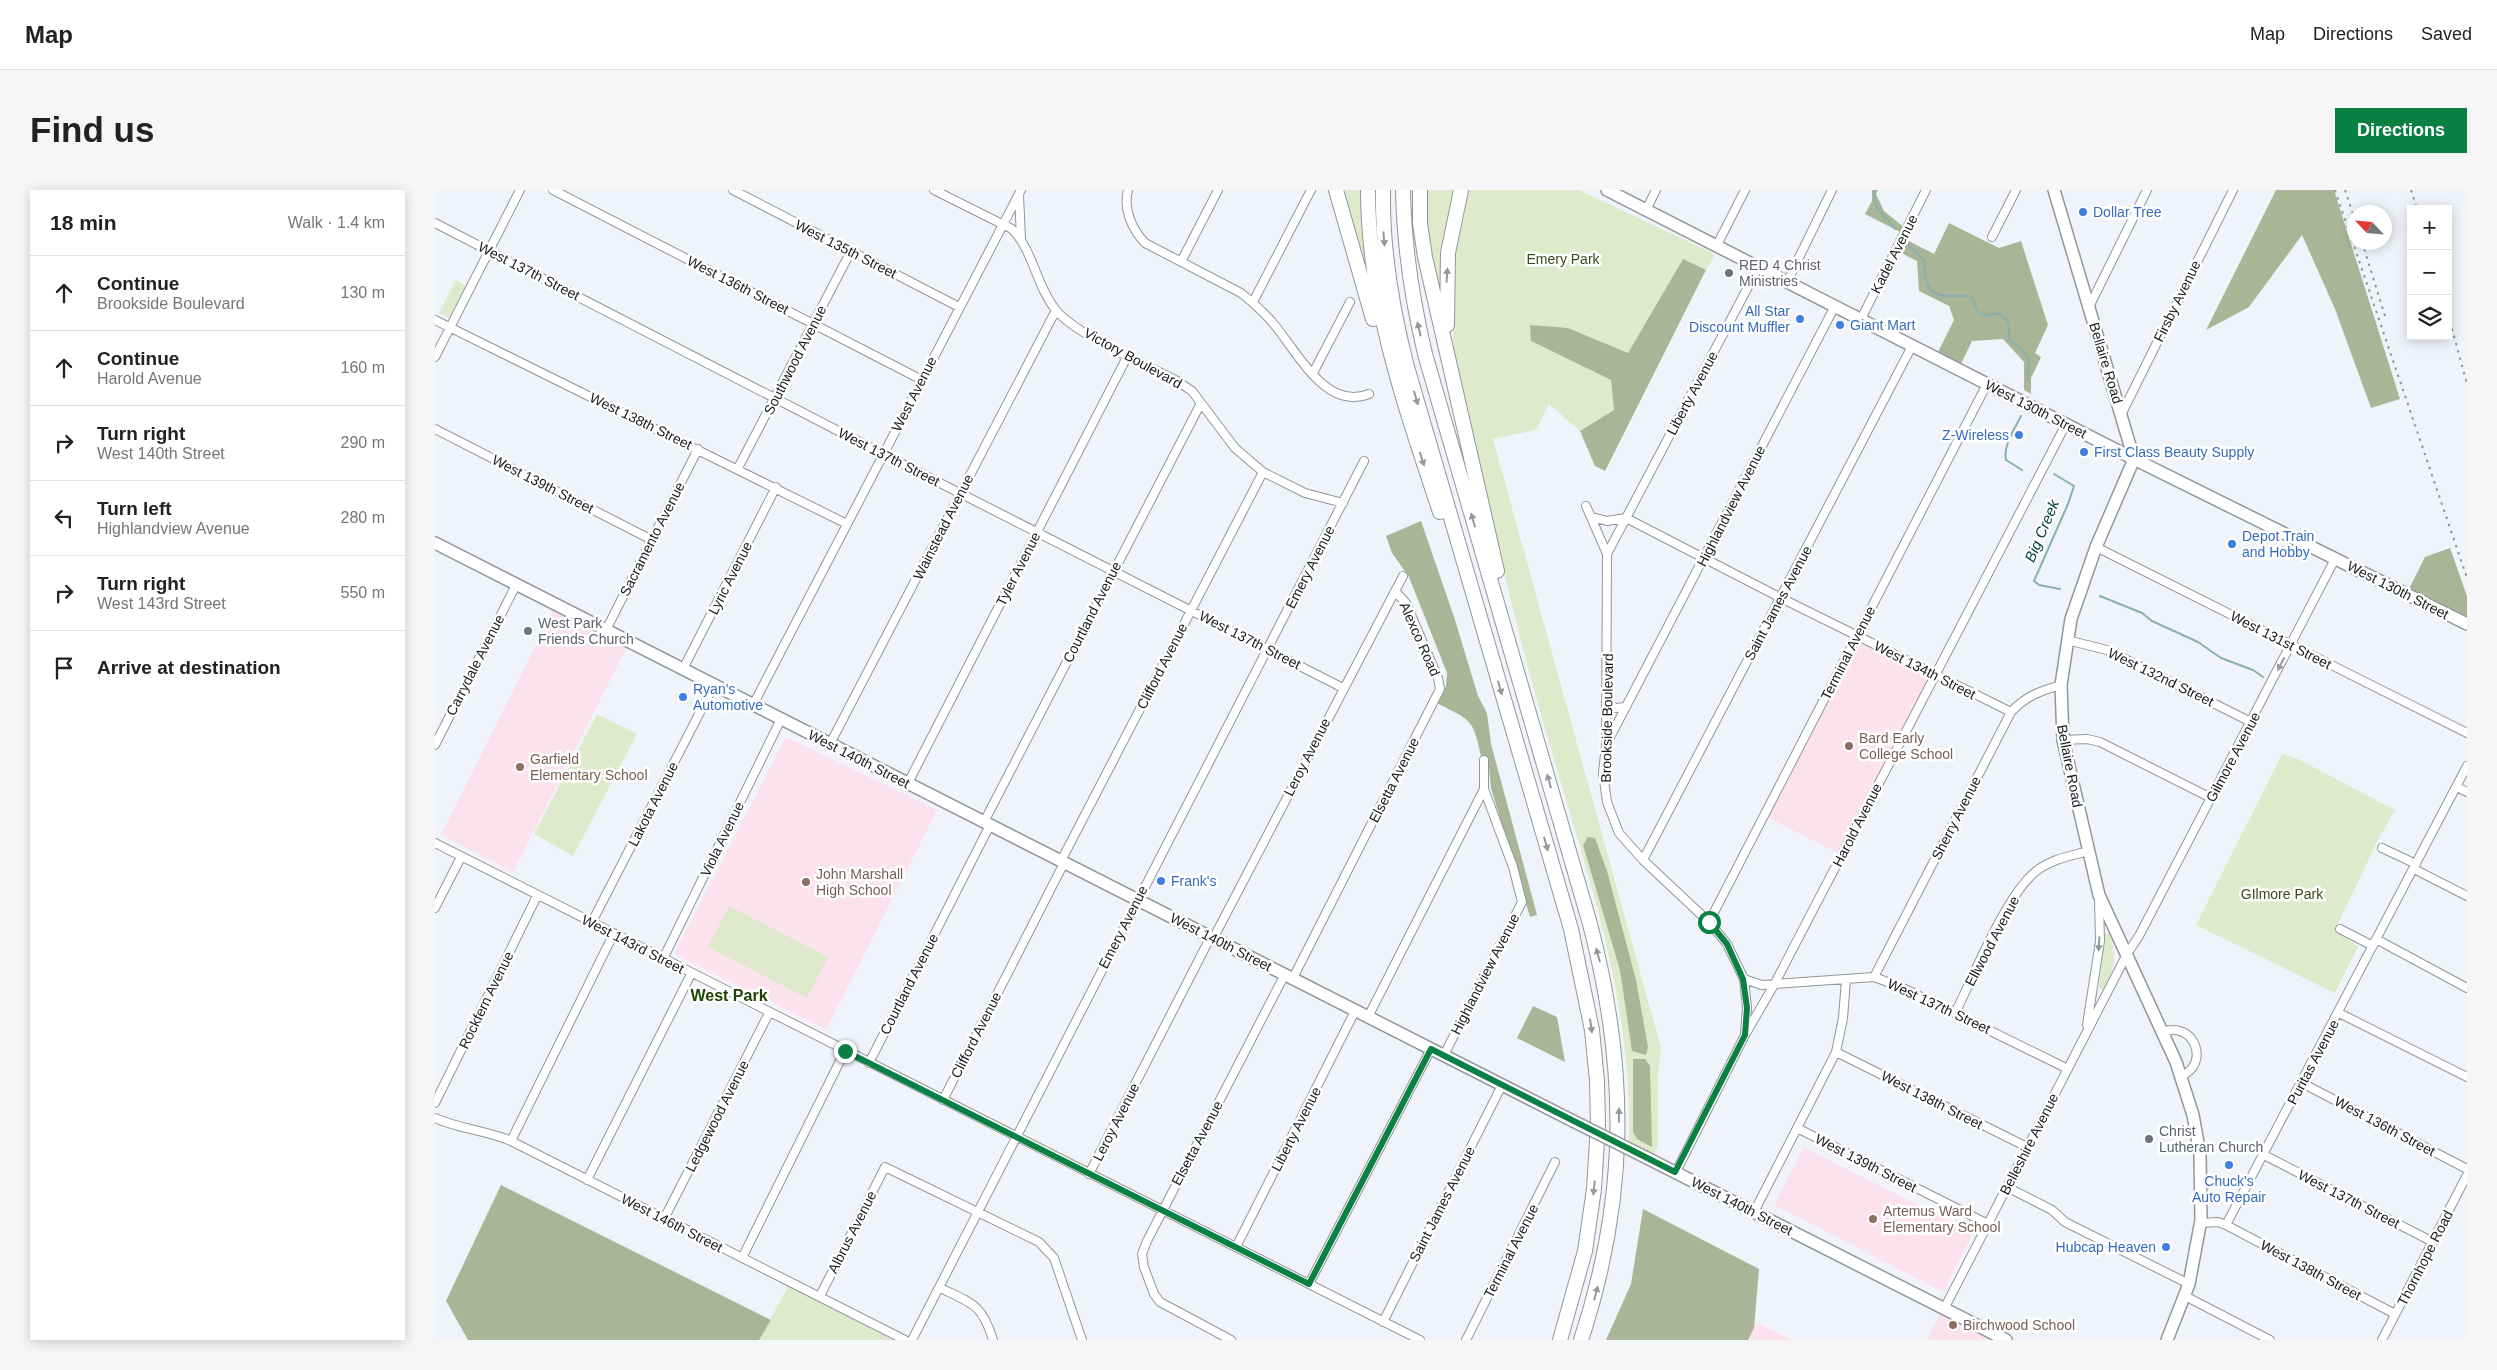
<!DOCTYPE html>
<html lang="en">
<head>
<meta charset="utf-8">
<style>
	:root { --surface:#fff; --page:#f6f6f6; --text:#222; --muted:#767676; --line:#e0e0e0; --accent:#0b8043 }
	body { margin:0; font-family:Arial,sans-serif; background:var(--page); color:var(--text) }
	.controls { position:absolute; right:15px; top:15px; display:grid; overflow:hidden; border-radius:0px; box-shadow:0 2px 12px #0003 }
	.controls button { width:45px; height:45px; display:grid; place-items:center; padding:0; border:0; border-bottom:1px solid var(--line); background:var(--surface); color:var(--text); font:25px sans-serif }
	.compass { position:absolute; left:1912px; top:15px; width:45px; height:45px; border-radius:50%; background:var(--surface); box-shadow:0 2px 12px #0003; rotate:296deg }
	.stop { position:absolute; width:15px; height:15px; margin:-11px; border:4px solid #0b8043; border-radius:50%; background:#fff }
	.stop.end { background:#0b8043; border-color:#fff; box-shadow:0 1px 5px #0008 }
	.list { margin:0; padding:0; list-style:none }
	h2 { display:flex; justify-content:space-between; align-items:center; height:65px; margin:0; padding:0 20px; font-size:21px }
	h2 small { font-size:16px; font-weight:400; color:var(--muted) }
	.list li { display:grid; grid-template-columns:32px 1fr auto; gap:15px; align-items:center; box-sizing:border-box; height:75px; padding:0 20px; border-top:1px solid var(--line) }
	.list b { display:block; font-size:19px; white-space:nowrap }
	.list p { margin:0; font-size:16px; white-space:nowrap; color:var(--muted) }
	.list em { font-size:16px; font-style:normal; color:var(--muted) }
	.icon { flex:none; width:28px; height:28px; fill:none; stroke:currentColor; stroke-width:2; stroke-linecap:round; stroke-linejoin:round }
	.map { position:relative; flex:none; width:2032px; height:1150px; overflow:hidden; border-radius:0px }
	header { display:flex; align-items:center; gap:30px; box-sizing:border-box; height:70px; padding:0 25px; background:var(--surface); border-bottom:1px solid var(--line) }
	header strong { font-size:24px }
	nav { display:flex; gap:28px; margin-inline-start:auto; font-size:18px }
	.intro { display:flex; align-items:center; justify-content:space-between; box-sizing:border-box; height:120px; padding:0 30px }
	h1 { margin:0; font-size:35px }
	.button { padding:12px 22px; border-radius:0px; background:var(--accent); color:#fff; font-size:18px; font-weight:700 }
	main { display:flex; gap:30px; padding:0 30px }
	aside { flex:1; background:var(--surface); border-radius:0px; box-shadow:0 2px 12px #0003 }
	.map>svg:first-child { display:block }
</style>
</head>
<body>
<header>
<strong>Map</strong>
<nav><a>Map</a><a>Directions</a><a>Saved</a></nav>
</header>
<div class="intro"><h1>Find us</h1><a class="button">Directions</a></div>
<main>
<aside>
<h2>18 min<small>Walk · 1.4 km</small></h2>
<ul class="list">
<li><svg class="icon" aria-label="ahead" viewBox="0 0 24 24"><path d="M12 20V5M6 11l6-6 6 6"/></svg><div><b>Continue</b><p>Brookside Boulevard</p></div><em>130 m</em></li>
<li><svg class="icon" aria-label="ahead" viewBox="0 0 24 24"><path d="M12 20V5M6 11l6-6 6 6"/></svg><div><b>Continue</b><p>Harold Avenue</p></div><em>160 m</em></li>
<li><svg class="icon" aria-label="right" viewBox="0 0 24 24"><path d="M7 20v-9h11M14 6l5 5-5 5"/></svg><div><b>Turn right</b><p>West 140th Street</p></div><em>290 m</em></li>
<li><svg class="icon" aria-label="left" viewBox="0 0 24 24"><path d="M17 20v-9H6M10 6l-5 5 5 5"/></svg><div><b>Turn left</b><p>Highlandview Avenue</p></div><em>280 m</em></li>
<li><svg class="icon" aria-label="right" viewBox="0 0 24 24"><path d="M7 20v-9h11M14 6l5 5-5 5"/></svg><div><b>Turn right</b><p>West 143rd Street</p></div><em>550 m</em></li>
<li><svg class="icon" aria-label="arrive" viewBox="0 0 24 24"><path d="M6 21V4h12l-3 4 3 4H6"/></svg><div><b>Arrive at destination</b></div></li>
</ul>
</aside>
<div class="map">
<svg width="2032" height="1150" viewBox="0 0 2032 1150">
	<rect width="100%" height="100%" fill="#f0f4fa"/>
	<path fill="#fbe2ec" d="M119,419L192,457L78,682L6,645Z
		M1423,450L1496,486L1403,663L1332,627Z
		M351,547L502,620L391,840L239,764Z
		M1369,957L1538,1043L1508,1102L1339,1015Z
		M1507,1120L1566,1150H1492Z
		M1319,1132L1357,1150H1313Z"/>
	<path fill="#deeacb" d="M903,0H927L930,65L936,109Z
		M988,0H1020L1007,109H1003L992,62Z
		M1031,0H1144L1280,64L1271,80L1248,69L1193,163L1133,139L1096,151L1176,190L1179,220L1145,241L1114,214L1101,240L1058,249L1226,858L1223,884V956L1219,965L1194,951C1198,800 1145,664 1105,521C1073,407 1047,290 1021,174L1018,151V67Z
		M21,90L31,96L14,128L4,123Z
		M162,524L202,544L138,666L99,644Z
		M1847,564L1863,569L1960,620L1943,650L1900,740L1923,757L1900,803L1761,735Z
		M294,716L393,767L372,808L273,757Z
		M1670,743L1674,744C1683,767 1680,779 1668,800L1664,797Z
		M354,1095L461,1150H324Z"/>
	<path fill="#aab598" d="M1437,0H1443L1441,4L1449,21L1470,38L1467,43L1430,24L1437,11Z
		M1841,0H1899L1965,209L1936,218L1900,119L1867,45L1814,117L1771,140Z
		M1514,33L1564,58L1586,51L1613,135L1600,163L1606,167L1596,188V204L1589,200V172L1568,149L1537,151L1526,174L1503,162L1519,130L1514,116L1484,101L1482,71L1462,61L1468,48L1499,64Z
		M1248,69L1271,80L1170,281L1160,276L1145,241L1179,220L1176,190L1096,151L1095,135L1133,138L1193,163Z
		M986,331L1020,430L1043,506L1052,523L1056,554L1102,725L1095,727L1056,598L1053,567L1046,566C1038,528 1036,531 1002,513L1011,496L1012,483L974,387L957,363L951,346Z
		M2015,358L2032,406V431L1973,401L1990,367Z
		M1153,647L1160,648L1172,681L1201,790L1213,857L1211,865L1197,861L1185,780L1148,655Z
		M1098,816L1122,827L1130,872L1082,848Z
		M1198,869H1210L1215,876L1217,957L1202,949L1198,942Z
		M66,995L336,1130L324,1150H33L11,1111Z
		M1208,1019L1324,1079L1319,1138L1313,1150H1171L1196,1094Z"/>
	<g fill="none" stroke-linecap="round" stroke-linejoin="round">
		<path stroke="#88b0b0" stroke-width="2" d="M1440,0C1437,24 1451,23 1460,39
			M1472,54L1489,70C1491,78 1489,87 1492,94C1500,112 1522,104 1536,106L1544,123L1554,126L1562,123C1576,129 1574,136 1574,150L1587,159L1594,169L1593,191
			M1586,226C1579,240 1568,255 1571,270L1587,280
			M1619,284L1639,296L1633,314L1599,391L1604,395L1625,399
			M1665,406L1707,423L1717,431L1763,452L1786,468L1818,480L1828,487"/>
		<defs>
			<path id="street" d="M118,0L487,190
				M298,0L524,117
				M499,0L577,39C598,60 601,95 620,119C639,144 712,175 742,191L757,201L800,258L828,282L870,303L908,313
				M693,0C688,20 697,39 710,53L806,103C817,112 828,121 837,132C861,159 890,222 934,204
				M584,5L586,48
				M1211,20L1221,0
				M0,33L448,264L908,498
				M1557,47L1581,0
				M1281,57L1310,0
				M746,72L783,0
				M1352,92L1397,0
				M818,112L876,0
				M1654,117L1712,0
				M1426,129L1491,0
				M0,130L412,334
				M0,167L85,0
				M878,183L915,112
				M1687,223L1798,0
				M0,239L217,350
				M303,278L416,61
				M1151,316L1172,364L1171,555L1168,583L1172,612L1184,643L1208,670L1274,732L1292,754L1309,789L1312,818L1310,843
				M1157,327L1172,331L1191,328L1346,408L1576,522
				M1661,357L2032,543
				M1172,364L1323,78
				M171,440L263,259
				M1632,450L1672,460L1816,532
				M248,479L341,297
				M1172,512L1180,518L1191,517
				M318,515L586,0
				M1628,550L1652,549L1665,552L1776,608
				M1172,553L1400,116
				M395,554L621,120
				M0,555L81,395
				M473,593L693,165
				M2022,597L2032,602
				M549,632L766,213
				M0,653L985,1150
				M1947,658L1981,674
				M1208,670L1477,156
				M626,671L828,282
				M1979,679L2032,706
				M0,718L26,667
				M157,732L279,495
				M1274,732L1552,194
				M1905,739L1938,756
				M778,749L968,386
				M1941,749L2032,798
				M228,769L346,529
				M1439,787L1576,522C1591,506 1605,501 1626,495
				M858,788L1005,499L1003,488L971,413L960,401
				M1309,789L1327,795L1439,787L1466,797L1633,879
				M1520,823C1539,786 1570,707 1600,682C1616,669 1635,666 1654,661
				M1904,823L2032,887
				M933,827L1049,599
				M1652,835L1665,751L1664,710
				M1728,842C1759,830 1776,874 1746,886
				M1401,862L1592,957
				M1009,865L1087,712L1078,677L1049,599V570
				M434,873L555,635
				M1867,893L2032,979
				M508,910L629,673
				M0,913L102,706
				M0,928C24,939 51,940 76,951L470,1150
				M1362,938L1553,1034
				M76,951L179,743
				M1829,965L1998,1052
				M1241,982L1310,845L1340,793L1631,234
				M654,984L775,748
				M152,990L256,784
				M1572,997L1617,1020L1630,1032L1754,1094
				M1319,1022L1401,862L1408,828L1411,789
				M229,1029L334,823
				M1766,1033L1783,1032L1791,1035L2032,576
				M1791,1035L1960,1124
				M801,1057L920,821
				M307,1068L410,861
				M874,1094L996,859
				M505,1098C537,1113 547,1114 558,1150
				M385,1106L450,977L604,1052L619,1068L647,1150
				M1750,1106L1835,1150
				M1509,1119L1692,764L1704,746L1900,369
				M948,1132L1067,895
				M477,1150L929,271
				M796,1150L725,1112L719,1104L709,1077L707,1064L712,1051L850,784
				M1031,1150L1120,972
				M1947,1150L2032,985"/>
			<path id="secondary" d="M1172,0L1699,269L2032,434
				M1619,0L1699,269L1661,357L1636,429L1626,495L1628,550L1664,705L1741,872L1758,925L1765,964L1766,1030L1754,1094L1732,1150
				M0,353L1138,931
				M1210,967L1571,1150"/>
			<path id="highway" d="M901,0L938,129
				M933,0C933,113 970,216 1005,322
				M948,0C947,60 957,119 972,177L1136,739L1157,840L1162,891L1163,935L1159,999L1150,1061L1125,1150
				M968,0C969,56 977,109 990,164L1155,734C1193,879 1193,1007 1146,1150
				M985,0V33L990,67L1062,381
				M1012,135L1013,63L1026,0"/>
		</defs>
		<use href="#street" stroke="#92969b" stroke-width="10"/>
		<use href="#secondary" stroke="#92969b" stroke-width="14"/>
		<use href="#highway" stroke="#92969b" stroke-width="16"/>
		<use href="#street" stroke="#fff" stroke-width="8"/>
		<use href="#secondary" stroke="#fff" stroke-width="11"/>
		<use href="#highway" stroke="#fff" stroke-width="14"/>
		<path stroke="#8f9296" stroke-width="2" stroke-dasharray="2.5 5" stroke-linecap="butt" d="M1900,0L2032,388
			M1910,0L1920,30
			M1976,0L1982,19
			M1927,52L1950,126
			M2013,124L2032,194"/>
		<defs>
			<path id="secondary-bridge" d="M1138,931L1210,967"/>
		</defs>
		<use href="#secondary-bridge" stroke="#92969b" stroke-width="14" stroke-linecap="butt"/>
		<use href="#secondary-bridge" stroke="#fff" stroke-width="11"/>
	</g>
	<defs><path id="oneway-solid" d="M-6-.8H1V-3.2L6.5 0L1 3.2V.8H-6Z" transform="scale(1.25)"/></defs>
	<g fill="#979899">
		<use href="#oneway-solid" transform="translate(949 49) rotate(85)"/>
		<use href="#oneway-solid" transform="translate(1012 85) rotate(-87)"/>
		<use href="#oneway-solid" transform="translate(984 139) rotate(-103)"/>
		<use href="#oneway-solid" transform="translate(981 208) rotate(74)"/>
		<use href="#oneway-solid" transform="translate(987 269) rotate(72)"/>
		<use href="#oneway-solid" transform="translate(1038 330) rotate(-106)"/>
		<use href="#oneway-solid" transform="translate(1846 474) rotate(117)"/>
		<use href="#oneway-solid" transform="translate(1065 498) rotate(74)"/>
		<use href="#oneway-solid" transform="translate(1114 591) rotate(-106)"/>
		<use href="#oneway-solid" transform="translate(1111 654) rotate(74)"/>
		<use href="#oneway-solid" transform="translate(1664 754) rotate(94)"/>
		<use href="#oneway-solid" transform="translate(1163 765) rotate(-105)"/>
		<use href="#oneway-solid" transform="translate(1156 836) rotate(82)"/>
		<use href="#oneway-solid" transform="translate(1184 925) rotate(-89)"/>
		<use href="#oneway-solid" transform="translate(1159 998) rotate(96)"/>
		<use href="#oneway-solid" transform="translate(1161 1103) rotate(-75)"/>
	</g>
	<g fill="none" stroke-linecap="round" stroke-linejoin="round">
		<path stroke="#0b8043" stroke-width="6" d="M410,861L874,1094L996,859L1240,982L1310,845L1312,818L1308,789L1292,754L1274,732"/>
	</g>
	<g fill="#3f7fe0" stroke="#fff" stroke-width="2">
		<circle cx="1648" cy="22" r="5"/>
		<circle cx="1365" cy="129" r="5"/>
		<circle cx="1405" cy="135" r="5"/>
		<circle cx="1584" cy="245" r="5"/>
		<circle cx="1649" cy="262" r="5"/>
		<circle cx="1797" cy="354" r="5"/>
		<circle cx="248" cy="507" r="5"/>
		<circle cx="726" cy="691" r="5"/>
		<circle cx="1794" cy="975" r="5"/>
		<circle cx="1731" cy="1057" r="5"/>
	</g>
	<g fill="#6b7280" stroke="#fff" stroke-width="2">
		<circle cx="1294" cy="83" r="5"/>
		<circle cx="93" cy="441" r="5"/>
		<circle cx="1714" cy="949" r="5"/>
	</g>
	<g fill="#8d6e63" stroke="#fff" stroke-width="2">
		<circle cx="1414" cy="556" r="5"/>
		<circle cx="85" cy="577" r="5"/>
		<circle cx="371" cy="692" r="5"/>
		<circle cx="1438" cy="1029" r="5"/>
		<circle cx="1518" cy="1135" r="5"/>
	</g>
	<g text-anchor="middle" stroke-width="5" stroke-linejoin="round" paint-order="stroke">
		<g font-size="14" fill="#366cbe" stroke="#fff" text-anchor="start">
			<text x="1658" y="27">Dollar Tree</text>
			<text x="1355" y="126" text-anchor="end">All Star<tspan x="1355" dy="16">Discount Muffler</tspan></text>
			<text x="1415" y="140">Giant Mart</text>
			<text x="1574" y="250" text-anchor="end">Z-Wireless</text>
			<text x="1659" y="267">First Class Beauty Supply</text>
			<text x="1807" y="351">Depot Train<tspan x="1807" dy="16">and Hobby</tspan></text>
			<text x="258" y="504">Ryan's<tspan x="258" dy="16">Automotive</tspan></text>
			<text x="736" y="696">Frank's</text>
			<text x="1794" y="996" text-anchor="middle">Chuck's<tspan x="1794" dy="16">Auto Repair</tspan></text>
			<text x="1721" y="1062" text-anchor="end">Hubcap Heaven</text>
		</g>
		<g font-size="14" fill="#181a1c" stroke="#fff">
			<text transform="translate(411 59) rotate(27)" y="5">West 135th Street</text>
			<text transform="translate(1459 64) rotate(-63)" y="5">Kadel Avenue</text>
			<text transform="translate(94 81) rotate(27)" y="5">West 137th Street</text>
			<text transform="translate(303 95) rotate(27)" y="5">West 136th Street</text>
			<text transform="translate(1742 111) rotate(-64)" y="5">Firsby Avenue</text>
			<text transform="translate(698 168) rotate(29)" y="5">Victory Boulevard</text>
			<text transform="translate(360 170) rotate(-63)" y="5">Southwood Avenue</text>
			<text transform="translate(1671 173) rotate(73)" y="5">Bellaire Road</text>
			<text transform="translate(1257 203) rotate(-62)" y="5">Liberty Avenue</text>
			<text transform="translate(479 204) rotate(-63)" y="5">West Avenue</text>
			<text transform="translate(1601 219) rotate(27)" y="5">West 130th Street</text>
			<text transform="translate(206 231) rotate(26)" y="5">West 138th Street</text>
			<text transform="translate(454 267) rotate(27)" y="5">West 137th Street</text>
			<text transform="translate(108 294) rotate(27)" y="5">West 139th Street</text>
			<text transform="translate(1296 316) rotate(-63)" y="5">Highlandview Avenue</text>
			<text transform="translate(508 337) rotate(-63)" y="5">Wainstead Avenue</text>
			<text transform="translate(217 349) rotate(-63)" y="5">Sacramento Avenue</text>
			<text transform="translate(875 377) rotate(-63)" y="5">Emery Avenue</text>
			<text transform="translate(583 379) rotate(-63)" y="5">Tyler Avenue</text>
			<text transform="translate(295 388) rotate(-63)" y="5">Lyric Avenue</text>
			<text transform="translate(1963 400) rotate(27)" y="5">West 130th Street</text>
			<text transform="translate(1343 413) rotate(-62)" y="5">Saint James Avenue</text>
			<text transform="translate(657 422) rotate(-63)" y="5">Courtland Avenue</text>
			<text transform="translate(985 449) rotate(66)" y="5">Alexco Road</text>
			<text transform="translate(815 450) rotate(27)" y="5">West 137th Street</text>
			<text transform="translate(1846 450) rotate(27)" y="5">West 131st Street</text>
			<text transform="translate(1413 463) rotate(-63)" y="5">Terminal Avenue</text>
			<text transform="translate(40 475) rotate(-63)" y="5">Carrydale Avenue</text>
			<text transform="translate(727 476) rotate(-63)" y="5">Clifford Avenue</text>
			<text transform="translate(1490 480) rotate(27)" y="5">West 134th Street</text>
			<text transform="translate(1726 487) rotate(26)" y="5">West 132nd Street</text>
			<text transform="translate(1172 528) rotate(-89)" y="5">Brookside Boulevard</text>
			<text transform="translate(872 567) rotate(-63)" y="5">Leroy Avenue</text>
			<text transform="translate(1798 567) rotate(-62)" y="5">Gilmore Avenue</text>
			<text transform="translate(424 569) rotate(27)" y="5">West 140th Street</text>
			<text transform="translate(1635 576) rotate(79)" y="5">Bellaire Road</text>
			<text transform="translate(959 590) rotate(-63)" y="5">Elsetta Avenue</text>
			<text transform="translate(218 614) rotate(-63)" y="5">Lakota Avenue</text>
			<text transform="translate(1521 628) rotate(-63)" y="5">Sherry Avenue</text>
			<text transform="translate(1422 635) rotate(-63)" y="5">Harold Avenue</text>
			<text transform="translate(287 649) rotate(-64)" y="5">Viola Avenue</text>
			<text transform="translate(688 737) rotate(-63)" y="5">Emery Avenue</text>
			<text transform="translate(1557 751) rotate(-62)" y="5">Ellwood Avenue</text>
			<text transform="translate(786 752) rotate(27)" y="5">West 140th Street</text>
			<text transform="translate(198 754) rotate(27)" y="5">West 143rd Street</text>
			<text transform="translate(1050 784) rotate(-63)" y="5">Highlandview Avenue</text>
			<text transform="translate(474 794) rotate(-63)" y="5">Courtland Avenue</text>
			<text transform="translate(51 810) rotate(-64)" y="5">Rockfern Avenue</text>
			<text transform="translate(1504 816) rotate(25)" y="5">West 137th Street</text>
			<text transform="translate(541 845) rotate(-63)" y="5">Clifford Avenue</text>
			<text transform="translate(1878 872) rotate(-62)" y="5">Puritas Avenue</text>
			<text transform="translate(1497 910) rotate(27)" y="5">West 138th Street</text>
			<text transform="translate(282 926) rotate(-63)" y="5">Ledgewood Avenue</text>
			<text transform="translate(681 932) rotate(-63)" y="5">Leroy Avenue</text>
			<text transform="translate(1950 936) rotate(28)" y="5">West 136th Street</text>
			<text transform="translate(861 939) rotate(-63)" y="5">Liberty Avenue</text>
			<text transform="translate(762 953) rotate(-62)" y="5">Elsetta Avenue</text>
			<text transform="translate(1594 954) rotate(-63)" y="5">Belleshire Avenue</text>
			<text transform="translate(1431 973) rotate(27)" y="5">West 139th Street</text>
			<text transform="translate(1914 1009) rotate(27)" y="5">West 137th Street</text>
			<text transform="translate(1007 1014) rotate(-63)" y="5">Saint James Avenue</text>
			<text transform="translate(1307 1016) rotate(27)" y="5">West 140th Street</text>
			<text transform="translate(237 1033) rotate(27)" y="5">West 146th Street</text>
			<text transform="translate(417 1042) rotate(-63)" y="5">Albrus Avenue</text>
			<text transform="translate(1076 1061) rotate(-63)" y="5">Terminal Avenue</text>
			<text transform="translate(1990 1068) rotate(-63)" y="5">Thornhope Road</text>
			<text transform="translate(1876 1080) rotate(28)" y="5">West 138th Street</text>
		</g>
		<g font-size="14" fill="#394819" stroke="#fff">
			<text x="1128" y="74">Emery Park</text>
			<text x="1847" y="709">GIlmore Park</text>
		</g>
		<g font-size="14" fill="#5b616d" stroke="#fff" text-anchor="start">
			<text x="1304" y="80">RED 4 Christ<tspan x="1304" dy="16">Ministries</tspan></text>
			<text x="103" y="438">West Park<tspan x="103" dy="16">Friends Church</tspan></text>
			<text x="1724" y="946">Christ<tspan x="1724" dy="16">Lutheran Church</tspan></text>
		</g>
		<g font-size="14" fill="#785e54" stroke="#fff" text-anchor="start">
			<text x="1424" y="553">Bard Early<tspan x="1424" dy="16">College School</tspan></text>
			<text x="95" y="574">Garfield<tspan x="95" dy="16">Elementary School</tspan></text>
			<text x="381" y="689">John Marshall<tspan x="381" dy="16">High School</tspan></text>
			<text x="1448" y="1026">Artemus Ward<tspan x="1448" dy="16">Elementary School</tspan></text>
			<text x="1528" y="1140">Birchwood School</text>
		</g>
		<g font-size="15" font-style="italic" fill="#004041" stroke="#fff">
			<text transform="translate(1607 341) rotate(-67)" y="5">Big Creek</text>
		</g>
		<g font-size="16" font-weight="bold" fill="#1d4302" stroke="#fff">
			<text x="294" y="811">West Park</text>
		</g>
	</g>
</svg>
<div class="controls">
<button>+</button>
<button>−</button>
<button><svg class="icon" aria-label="layers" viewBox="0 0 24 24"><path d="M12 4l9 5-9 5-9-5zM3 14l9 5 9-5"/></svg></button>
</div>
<svg class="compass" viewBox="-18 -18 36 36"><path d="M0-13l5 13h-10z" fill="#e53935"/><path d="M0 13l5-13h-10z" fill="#767676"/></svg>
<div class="stop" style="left:1274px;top:732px"></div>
<div class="stop end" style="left:410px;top:861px"></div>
</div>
</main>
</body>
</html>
